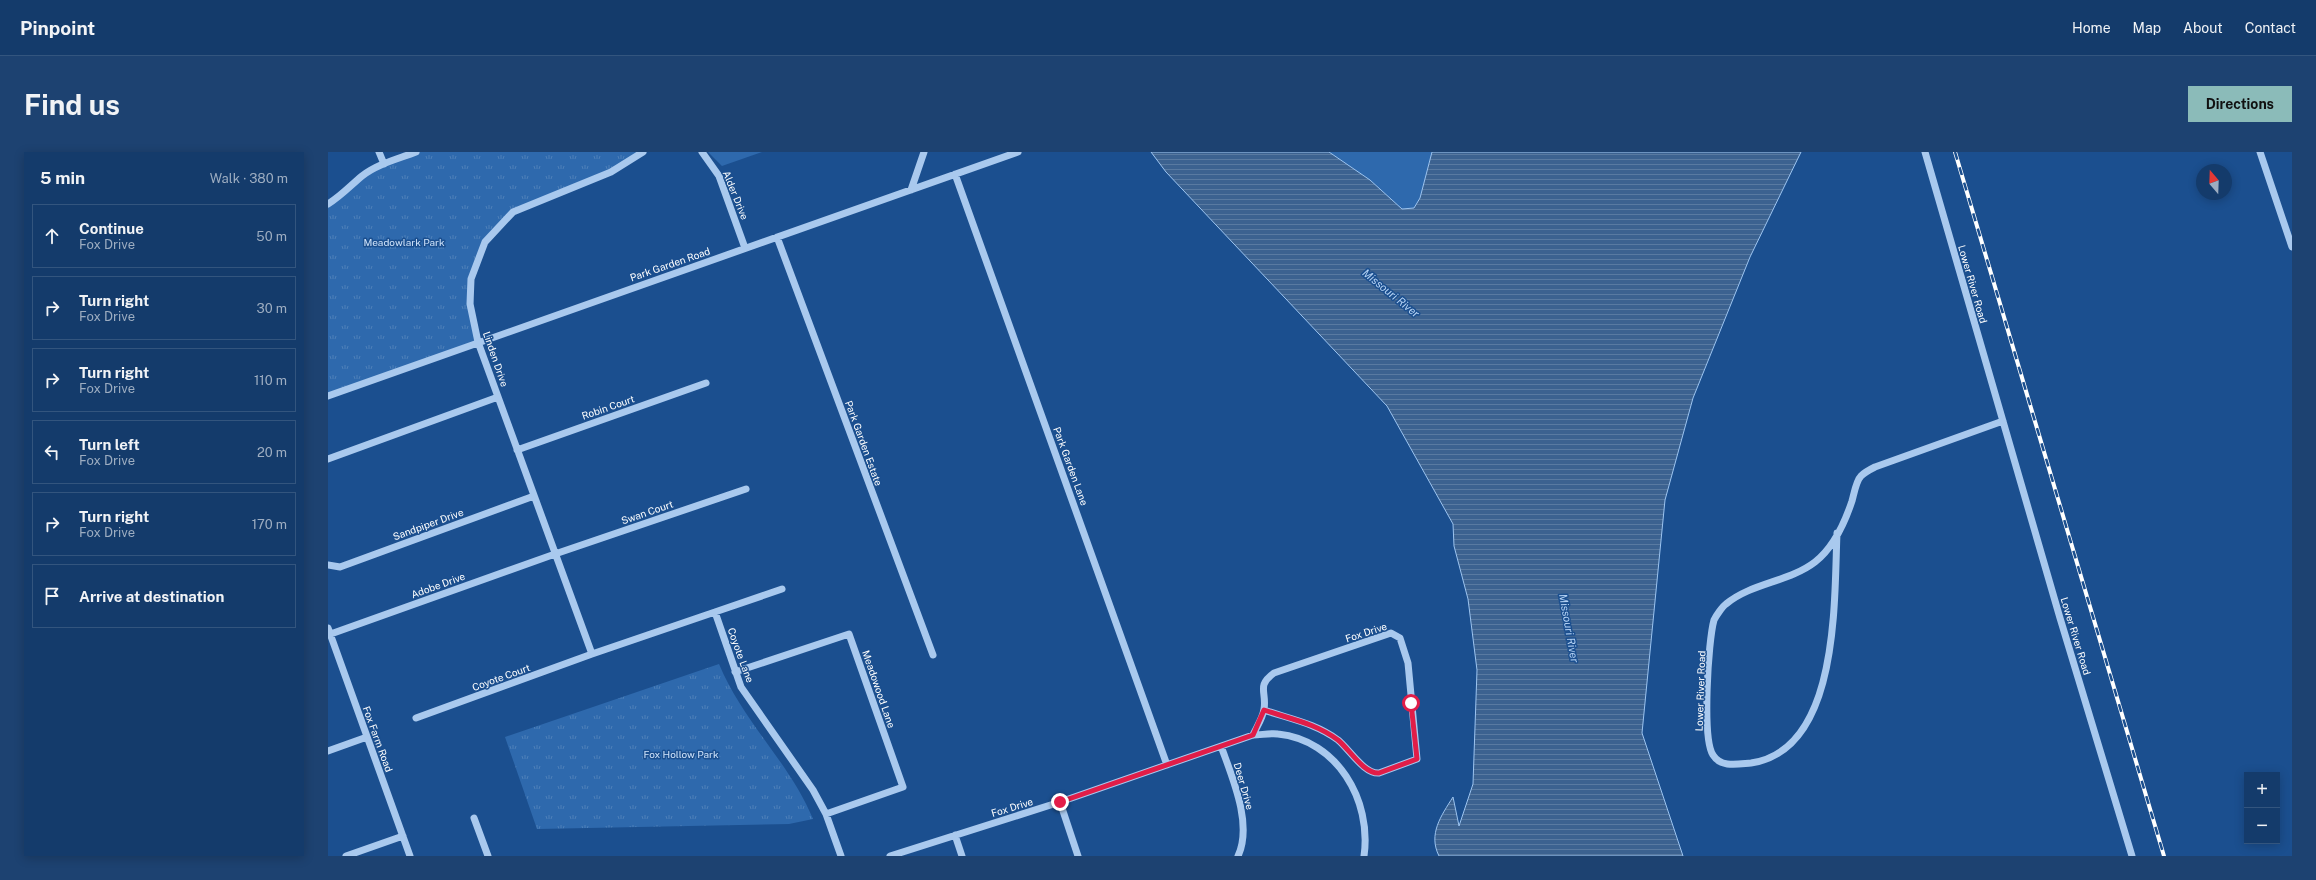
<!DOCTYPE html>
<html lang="en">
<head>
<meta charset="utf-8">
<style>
	:root { --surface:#143b6b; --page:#1d4271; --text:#f1f3f6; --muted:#9dadc1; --line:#33557e; --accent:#8bbbb9 }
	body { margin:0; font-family:"Public Sans",sans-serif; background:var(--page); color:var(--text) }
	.controls { position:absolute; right:12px; bottom:12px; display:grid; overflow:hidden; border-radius:0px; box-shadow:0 2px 10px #0003 }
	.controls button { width:36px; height:36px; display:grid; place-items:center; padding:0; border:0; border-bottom:1px solid var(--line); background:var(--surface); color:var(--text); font:20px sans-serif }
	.compass { position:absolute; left:1868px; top:12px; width:36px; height:36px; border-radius:50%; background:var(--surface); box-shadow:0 2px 10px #0003; rotate:341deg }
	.stop { position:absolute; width:12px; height:12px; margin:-9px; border:3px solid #e11d48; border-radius:50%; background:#fff }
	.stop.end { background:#e11d48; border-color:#fff; box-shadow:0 1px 4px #0008 }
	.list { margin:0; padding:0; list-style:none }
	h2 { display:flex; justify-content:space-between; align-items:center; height:52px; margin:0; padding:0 16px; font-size:17px }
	h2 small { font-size:13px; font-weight:400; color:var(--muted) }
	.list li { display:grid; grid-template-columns:26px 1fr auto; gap:12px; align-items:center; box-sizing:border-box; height:64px; margin:0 8px 8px; padding:0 8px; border:1px solid var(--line); border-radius:0px }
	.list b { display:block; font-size:15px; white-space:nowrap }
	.list p { margin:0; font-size:13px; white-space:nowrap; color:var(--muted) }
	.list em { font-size:13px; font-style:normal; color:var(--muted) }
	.icon { flex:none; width:22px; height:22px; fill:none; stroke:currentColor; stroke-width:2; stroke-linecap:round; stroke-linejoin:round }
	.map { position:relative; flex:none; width:1964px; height:704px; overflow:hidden; border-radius:0px }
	header { display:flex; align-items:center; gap:24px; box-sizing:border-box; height:56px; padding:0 20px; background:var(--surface); border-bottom:1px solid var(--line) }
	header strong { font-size:19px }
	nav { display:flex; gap:22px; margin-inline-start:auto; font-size:14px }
	.intro { display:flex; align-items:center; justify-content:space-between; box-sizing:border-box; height:96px; padding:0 24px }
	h1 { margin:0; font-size:28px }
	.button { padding:10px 18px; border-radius:0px; background:var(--accent); color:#111; font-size:14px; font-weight:700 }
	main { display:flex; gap:24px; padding:0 24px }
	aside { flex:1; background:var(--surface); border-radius:0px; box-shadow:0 2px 10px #0003 }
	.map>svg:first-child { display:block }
</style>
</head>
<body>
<header>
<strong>Pinpoint</strong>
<nav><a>Home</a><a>Map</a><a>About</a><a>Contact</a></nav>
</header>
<div class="intro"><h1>Find us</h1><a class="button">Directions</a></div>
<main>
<aside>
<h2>5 min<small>Walk · 380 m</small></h2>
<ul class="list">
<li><svg class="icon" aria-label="ahead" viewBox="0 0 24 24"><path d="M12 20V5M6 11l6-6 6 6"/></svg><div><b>Continue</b><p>Fox Drive</p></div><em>50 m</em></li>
<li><svg class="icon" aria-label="right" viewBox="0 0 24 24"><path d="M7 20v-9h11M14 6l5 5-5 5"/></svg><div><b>Turn right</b><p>Fox Drive</p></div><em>30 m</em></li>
<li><svg class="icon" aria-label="right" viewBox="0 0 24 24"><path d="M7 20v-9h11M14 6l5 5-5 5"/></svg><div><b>Turn right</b><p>Fox Drive</p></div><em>110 m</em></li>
<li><svg class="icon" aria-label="left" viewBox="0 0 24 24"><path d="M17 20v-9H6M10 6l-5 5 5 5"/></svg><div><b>Turn left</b><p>Fox Drive</p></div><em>20 m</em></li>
<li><svg class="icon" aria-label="right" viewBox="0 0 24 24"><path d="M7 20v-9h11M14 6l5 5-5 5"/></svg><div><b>Turn right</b><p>Fox Drive</p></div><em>170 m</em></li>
<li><svg class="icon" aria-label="arrive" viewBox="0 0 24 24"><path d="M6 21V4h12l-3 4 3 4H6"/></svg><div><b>Arrive at destination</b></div></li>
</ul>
</aside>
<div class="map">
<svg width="1964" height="704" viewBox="0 0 1964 704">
	<defs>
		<pattern id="park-tufts" width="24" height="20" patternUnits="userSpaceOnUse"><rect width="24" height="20" fill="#2e69ad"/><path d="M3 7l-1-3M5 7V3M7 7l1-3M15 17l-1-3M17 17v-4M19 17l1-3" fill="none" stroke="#4d80b9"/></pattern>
		<pattern id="water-rules" width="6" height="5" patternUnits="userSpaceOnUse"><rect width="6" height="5" fill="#3c6290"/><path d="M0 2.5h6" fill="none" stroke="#597aa1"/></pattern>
	</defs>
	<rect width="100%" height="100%" fill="#1b4f8f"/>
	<path fill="#2e69ad" d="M380,0H434L394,14Z
		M1001,0H1104L1092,46L1086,56L1074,57L1042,28Z"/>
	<path fill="url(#park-tufts)" d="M88,0H315L283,20L185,60L157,90L143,127L150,190L0,244V52L34,24Z
		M391,512C415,570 462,611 485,667L461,672L209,677L177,585Z"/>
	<path fill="url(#water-rules)" stroke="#9cc4f0" d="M823,0H1001L1042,28L1074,57L1086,56L1092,46L1104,0H1473L1422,105L1365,246L1337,348L1314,581L1355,704H1111C1100,682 1113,664 1125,645L1131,674L1145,632L1149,518L1140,447L1126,394L1125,372L1059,254L838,20Z"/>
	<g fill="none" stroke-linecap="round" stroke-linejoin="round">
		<path stroke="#a9c9ee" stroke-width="7" d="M51,0L56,12
			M374,0L391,24L417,96
			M1597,0L1732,466L1804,704
			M1932,0L1964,95
			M627,22L839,613
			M583,38L596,0
			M0,52C13,44 22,34 34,24C49,12 70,7 88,0
			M449,85L605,503
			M0,244L690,0
			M189,298L378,231
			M0,307L170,245
			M1509,381C1506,448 1512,598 1423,611C1410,612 1393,616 1385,603C1374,587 1380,489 1386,468C1388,464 1394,455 1398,452C1423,431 1461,430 1487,410C1505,396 1517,370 1524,349C1526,342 1528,329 1533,324C1537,320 1543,317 1547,315L1675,269
			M0,413L12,415L206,344
			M387,460L454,437
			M0,476L82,704
			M0,483L227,402L418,337
			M264,502L150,190L142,152L143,127L157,90L185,60L283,20L315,0
			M407,520L521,482L575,635L498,662
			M88,566L264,502L387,460L413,535L485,638L498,662L513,704
			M925,583C928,576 935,566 936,557C939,540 928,534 946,521L1063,481L1072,486L1080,511L1089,607L1051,621C1036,622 1022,598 1010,588C987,571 962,567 936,558
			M893,594C904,625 925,672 910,704
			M0,599L39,585
			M732,650L750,704
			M146,666L160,704
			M627,683L634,704
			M18,704L75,684
			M562,704L732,650L925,583C933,583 942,581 950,582C1009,588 1044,648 1036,704"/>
		<defs>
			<path id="rail" d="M1627,0L1836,704"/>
		</defs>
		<use href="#rail" stroke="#fff" stroke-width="4"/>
		<use href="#rail" stroke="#1b4f8f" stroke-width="2.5" stroke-dasharray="8" stroke-linecap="butt"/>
	</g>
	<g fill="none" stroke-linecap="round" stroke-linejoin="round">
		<path stroke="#e11d48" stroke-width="5" d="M732,650L925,583L936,558C962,567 987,571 1010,588C1022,598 1036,622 1051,621L1089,607L1083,551"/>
	</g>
	<g text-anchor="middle" stroke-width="3" stroke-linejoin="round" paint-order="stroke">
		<g font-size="10" fill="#fff" stroke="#1b4f8f">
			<text transform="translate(408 43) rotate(68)" y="4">Alder Drive</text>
			<text transform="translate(342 112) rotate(-19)" y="4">Park Garden Road</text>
			<text transform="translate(1645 132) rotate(74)" y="4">Lower River Road</text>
			<text transform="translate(168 207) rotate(71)" y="4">Linden Drive</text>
			<text transform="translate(280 255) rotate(-19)" y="4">Robin Court</text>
			<text transform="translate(536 291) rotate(70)" y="4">Park Garden Estate</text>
			<text transform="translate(743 314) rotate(70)" y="4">Park Garden Lane</text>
			<text transform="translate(319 360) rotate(-19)" y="4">Swan Court</text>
			<text transform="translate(100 372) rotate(-20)" y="4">Sandpiper Drive</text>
			<text transform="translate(110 433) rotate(-20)" y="4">Adobe Drive</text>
			<text transform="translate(1038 480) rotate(-18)" y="4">Fox Drive</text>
			<text transform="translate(1748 484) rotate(73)" y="4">Lower River Road</text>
			<text transform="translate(413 503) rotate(70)" y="4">Coyote Lane</text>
			<text transform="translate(173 525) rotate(-20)" y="4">Coyote Court</text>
			<text transform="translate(551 537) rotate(71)" y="4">Meadowood Lane</text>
			<text transform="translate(1372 539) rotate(-88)" y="4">Lower River Road</text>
			<text transform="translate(50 587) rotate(70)" y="4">Fox Farm Road</text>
			<text transform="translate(916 634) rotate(74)" y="4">Deer Drive</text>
			<text transform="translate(684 655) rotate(-17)" y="4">Fox Drive</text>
		</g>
		<g font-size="10" fill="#cfe3fa" stroke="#1b4f8f">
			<text x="76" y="94">Meadowlark Park</text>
			<text x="353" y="606">Fox Hollow Park</text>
		</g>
		<g font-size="11" font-style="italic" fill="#b5d3f5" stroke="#1b4f8f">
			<text transform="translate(1063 141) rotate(39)" y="4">Missouri River</text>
			<text transform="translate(1241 476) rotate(80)" y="4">Missouri River</text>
		</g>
	</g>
</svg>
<div class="controls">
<button>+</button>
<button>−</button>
</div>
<svg class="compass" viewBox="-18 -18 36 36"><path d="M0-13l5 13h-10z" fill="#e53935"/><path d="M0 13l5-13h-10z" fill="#9dadc1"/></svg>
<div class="stop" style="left:1083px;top:551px"></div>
<div class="stop end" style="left:732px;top:650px"></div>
</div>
</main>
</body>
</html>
